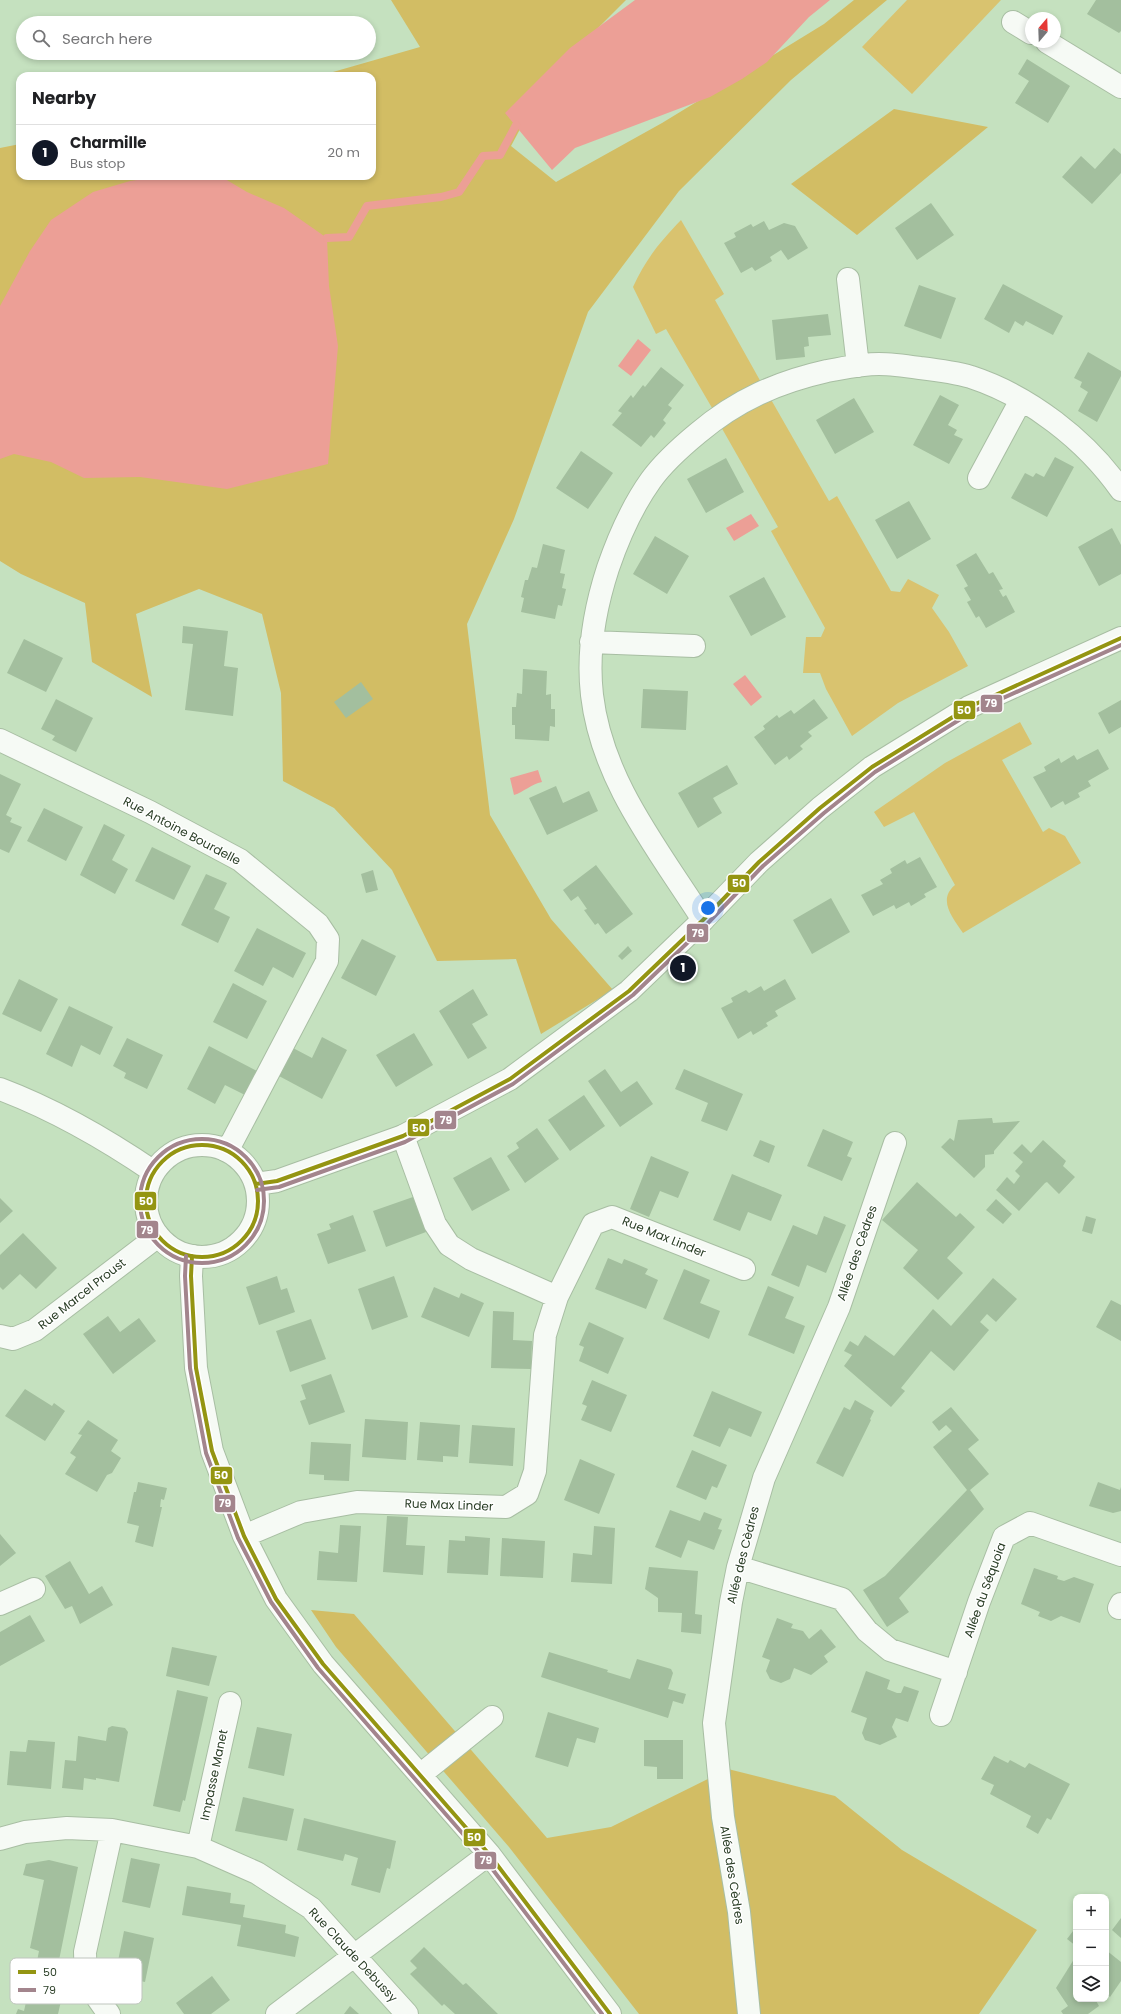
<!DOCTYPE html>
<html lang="en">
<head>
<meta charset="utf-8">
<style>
	:root { --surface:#fff; --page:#f6f6f6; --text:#202124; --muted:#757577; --line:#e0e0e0; --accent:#111827 }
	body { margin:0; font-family:Poppins,sans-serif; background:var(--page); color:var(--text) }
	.controls { position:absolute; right:12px; bottom:12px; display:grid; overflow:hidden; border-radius:8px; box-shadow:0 2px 6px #0003 }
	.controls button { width:36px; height:36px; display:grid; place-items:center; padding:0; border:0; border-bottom:1px solid var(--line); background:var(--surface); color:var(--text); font:20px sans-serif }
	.compass { position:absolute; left:1025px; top:12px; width:36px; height:36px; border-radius:50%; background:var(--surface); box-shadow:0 2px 6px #0003; rotate:19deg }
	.you { position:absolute; left:708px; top:908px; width:14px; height:14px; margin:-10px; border:3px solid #fff; border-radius:50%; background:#1a73e8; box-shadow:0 0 0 6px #1a73e833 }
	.badge { display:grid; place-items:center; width:26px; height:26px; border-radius:50%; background:var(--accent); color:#fff; font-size:13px; font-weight:700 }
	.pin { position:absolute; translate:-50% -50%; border:2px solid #fff; box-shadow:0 1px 4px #0006 }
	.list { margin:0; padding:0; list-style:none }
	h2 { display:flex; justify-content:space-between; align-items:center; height:52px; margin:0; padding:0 16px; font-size:17px }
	h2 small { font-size:13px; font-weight:400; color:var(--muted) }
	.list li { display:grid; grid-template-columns:26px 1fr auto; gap:12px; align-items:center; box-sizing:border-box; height:56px; padding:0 16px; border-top:1px solid var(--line) }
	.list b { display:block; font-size:15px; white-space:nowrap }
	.list p { margin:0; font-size:13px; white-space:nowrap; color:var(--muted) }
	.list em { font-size:13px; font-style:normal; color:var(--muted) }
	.icon { flex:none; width:22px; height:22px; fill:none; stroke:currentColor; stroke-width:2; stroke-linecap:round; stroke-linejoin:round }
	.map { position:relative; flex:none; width:1121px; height:2014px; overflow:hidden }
	.search { position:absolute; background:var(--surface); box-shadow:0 2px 6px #0003; left:16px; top:16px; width:360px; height:44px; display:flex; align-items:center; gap:10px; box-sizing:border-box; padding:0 14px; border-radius:22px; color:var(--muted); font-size:15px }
	.panel { position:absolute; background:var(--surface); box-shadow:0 2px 6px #0003; left:16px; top:72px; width:360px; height:108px; border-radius:12px }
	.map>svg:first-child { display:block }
</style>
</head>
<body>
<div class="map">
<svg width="1121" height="2014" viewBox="0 0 1121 2014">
	<rect width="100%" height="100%" fill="#c5e1bf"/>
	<path fill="#d9c36f" d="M907,0H1001L912,94L862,47Z
		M681,220L724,294L715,300L762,384L715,413L666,329L656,334L633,287C646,259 659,243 681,220Z
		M769,396L829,501L837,496L891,591L900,592L908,579L939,595L932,608L949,632L968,666L898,703L852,736L826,689L820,673H803L806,637H821L825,628L771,531L778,527L720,425Z
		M1020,722L1032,744L1002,760L1043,832L1049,828L1065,836L1081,863L963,933C953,918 937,900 955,885L914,812L884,827L874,812L945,763Z"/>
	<path fill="#d2bd64" d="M391,0H626L588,38L542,88L511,146L556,182L662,123L824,24L854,0H887L791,80L679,191L588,312L514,519L467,624L490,815L551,919L613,990L541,1034L516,959L437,961L392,870L334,808L283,781L281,693L262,614L199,589L136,614L152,697L92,662L85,603L21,574L0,561V148L20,144V176H372V76H319L420,47Z
		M894,109L988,127L857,235L791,184Z
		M311,1610L354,1614L547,1838L611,1827L728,1769L835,1796L902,1850L1037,1930L979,2014H639L509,1847L336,1647Z"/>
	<path fill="#ec9f96" d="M635,0H830L809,17L767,62L742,79L710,97L575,148L552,170L505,113L570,48Z
		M165,176H220L247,192L284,208L327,238L329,286L338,346L328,464L227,489L140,477L84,478L51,462L14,454L0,459V306L30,251L51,220L93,192L130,181Z
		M638,339L651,350L631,376L618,366Z
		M751,514L759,526L734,541L726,528Z
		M745,675L762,697L751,706L733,684Z
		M538,770L542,782C531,784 524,792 514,795L510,778Z"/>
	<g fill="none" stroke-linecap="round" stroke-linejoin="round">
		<path stroke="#ec9f96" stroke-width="8" d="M327,238L349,237L367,206L441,197L459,192L483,156L500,155L516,125"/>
	</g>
	<path fill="#a3bf9e" d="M1096,0H1121V31L1119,33L1087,14Z
		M1027,59L1070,86L1048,123L1015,103L1029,81L1018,74Z
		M1114,148L1121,154V173L1092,204L1062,177L1081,156L1095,169Z
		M931,203L954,235L917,260L895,228Z
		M764,221L769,230L784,223L795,226L808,248L788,260L781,250L770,257L772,261L755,271L752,267L741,273L724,243L736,237L734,233L751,224L753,227Z
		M1003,284L1063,316L1053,335L1026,321L1023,326L1015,321L1009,333L984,319Z
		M919,285L956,298L941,339L904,326Z
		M828,314L831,335L808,337L809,346L804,347L805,357L776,360L772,320Z
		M1088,352L1121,371V376L1097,422L1078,411L1088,392L1080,387L1082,382L1074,378Z
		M661,367L684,385L668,405L672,408L663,420L666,423L654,438L651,435L641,447L612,425L622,413L618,411L631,395L633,398L643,385L645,387Z
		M940,395L959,405L948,425L957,430L954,435L963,439L949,464L913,445Z
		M854,398L874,432L835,454L816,420Z
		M581,451L613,473L588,509L556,488Z
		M1055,457L1074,467L1047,517L1011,498L1025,473L1033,477L1036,473L1044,477Z
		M726,458L744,492L706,513L687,479Z
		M909,501L931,539L897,559L875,520Z
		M1112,528L1121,545V574L1099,586L1078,547Z
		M655,536L689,556L667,594L633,574Z
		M543,544L565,550L560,573L565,574L562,588L566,589L562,606L558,605L555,619L521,612L524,598L521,597L525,580H528L532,567L537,568Z
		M976,553L989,574L993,572L1003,589L999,590L1003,597L1006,595L1015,612L986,628L979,616L976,618L967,602L971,600L964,588L968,586L956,565Z
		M764,577L786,617L751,636L729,596Z
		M183,626L228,631L224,666L238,668L233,716L185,710L193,644L182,643Z
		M24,639L63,658L46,692L7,673Z
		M523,669L547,671L546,695L551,694V709H555V727L550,726L549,741L515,739V725H512V707H516L517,693L522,694Z
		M361,682L373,699L346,718L334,702Z
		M643,689L688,691L686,730L641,728Z
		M56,699L93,718L76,752L52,740L55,736L41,729Z
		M814,699L828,718L808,732L812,736L800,746L803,749L789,760L787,756L775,765L754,737L765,729L763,726L777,715L779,718L791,710L794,714Z
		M1121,700V727L1109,734L1098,713Z
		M1098,749L1109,769L1088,781L1091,786L1078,793L1080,797L1065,805L1063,801L1051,808L1033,777L1046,771L1044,767L1059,758L1061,763L1074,755L1077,760Z
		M727,765L738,784L713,798L722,813L698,828L678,793Z
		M0,774L21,784L6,815L12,818L10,822L22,827L9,853L0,849Z
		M556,786L563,803L589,791L598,811L547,835L529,798Z
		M44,808L83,827L66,861L27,841Z
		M104,824L125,835L112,860L128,869L115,894L80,875Z
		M152,847L191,866L174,900L135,881Z
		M920,857L937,887L924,894L926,897L911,906L909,902L896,909L894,905L873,916L861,895L883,884L880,880L892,873L890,869L905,860L907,864Z
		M596,865L633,914L606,934L598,923L595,925L584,910L587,909L578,896L571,901L563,890Z
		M373,870L378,890L366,893L361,874Z
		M206,874L227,883L214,909L230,917L218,943L181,925Z
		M831,898L850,932L812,954L793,920Z
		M257,928L306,953L293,978L273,967L263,986L234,971Z
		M362,939L396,956L376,996L341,978Z
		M628,946L632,951L622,960L618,956Z
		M19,979L58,999L41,1032L2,1014Z
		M785,979L796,999L775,1011L778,1016L766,1023L768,1026L753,1035L751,1031L738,1039L721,1008L733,1002L731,998L746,990L749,993L761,986L764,991Z
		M233,983L267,1001L247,1039L213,1022Z
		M473,989L488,1015L472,1024L487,1048L468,1059L439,1011Z
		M69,1006L113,1027L100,1055L81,1045L72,1067L46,1054Z
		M414,1033L433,1065L396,1087L376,1055Z
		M322,1037L347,1050L322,1099L279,1076L293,1048L312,1058Z
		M127,1038L163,1055L147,1089L124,1078L126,1073L113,1066Z
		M209,1046L257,1071L245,1095L225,1085L215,1104L187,1089Z
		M605,1069L621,1092L637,1081L653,1104L620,1127L588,1081Z
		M684,1069L743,1094L727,1131L701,1121L708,1103L675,1089Z
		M584,1095L605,1126L570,1151L548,1120Z
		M992,1118L993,1123L1020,1121L994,1151V1154L985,1155V1167L974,1178L941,1147L950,1138L954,1141L958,1120Z
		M537,1128L559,1159L525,1183L507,1156L519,1148L516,1143Z
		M823,1129L853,1142L847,1156L852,1158L842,1181L807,1166Z
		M760,1140L775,1146L769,1163L753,1156Z
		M1043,1140L1066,1161L1063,1166L1075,1177L1059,1194L1047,1182L1045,1183L1019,1211L996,1190L1007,1177L1014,1184L1020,1176L1015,1171L1023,1162L1013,1153L1022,1144L1031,1153Z
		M651,1156L689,1172L678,1198L660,1191L649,1217L630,1209Z
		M491,1157L510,1190L472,1211L453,1178Z
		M732,1174L782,1195L771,1221L748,1212L740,1231L713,1220Z
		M917,1182L956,1217L960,1213L975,1227L947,1258L963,1273L938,1300L903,1268L918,1250L882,1220Z
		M413,1197L426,1232L386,1247L373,1211Z
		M0,1198L13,1211L0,1223Z
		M996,1199L1012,1214L1003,1224L986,1210Z
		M353,1215L366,1251L328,1264L317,1234L331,1229L329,1224Z
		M824,1216L846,1225L826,1273L807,1265L799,1287L771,1275L793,1225L817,1235Z
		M1086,1216L1096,1219L1092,1234L1082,1231Z
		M23,1233L57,1268L36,1289L20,1274L3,1290L0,1287V1255Z
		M608,1258L622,1264L624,1259L634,1263L648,1269L645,1274L658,1280L646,1309L595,1289Z
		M684,1269L710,1280L700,1303L720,1311L709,1339L663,1319Z
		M277,1276L281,1290L287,1288L295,1312L259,1325L246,1287Z
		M394,1276L408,1317L372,1330L358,1289Z
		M993,1278L1017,1299L996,1322L987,1314L980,1322L989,1330L954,1371L931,1351L901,1388L905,1391L891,1407L844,1366L852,1355L844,1351L850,1341L858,1346L865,1335L894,1356L933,1309L951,1326Z
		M768,1286L794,1297L785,1318L805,1326L794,1354L748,1335Z
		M434,1287L459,1298L461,1293L484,1303L469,1337L421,1317Z
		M1111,1300L1121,1305V1341L1096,1327Z
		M493,1311L514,1312L513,1340L532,1341L531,1369L491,1368Z
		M108,1316L120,1332L139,1318L156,1341L113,1374L83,1334Z
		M311,1319L326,1359L290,1372L276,1331Z
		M589,1322L624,1338L608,1374L579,1361L584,1347L579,1345Z
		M331,1374L345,1412L309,1425L300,1401L306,1399L301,1385Z
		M592,1380L627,1395L611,1432L581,1420L587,1406L582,1404Z
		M25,1389L52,1406L54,1403L65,1411L45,1441L5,1416Z
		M712,1391L762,1412L751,1437L729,1428L720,1447L693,1436Z
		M855,1400L874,1411L870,1419L871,1420L843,1477L816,1463L844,1407L850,1410Z
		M951,1407L979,1440L968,1449L989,1474L970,1490L984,1509L899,1598L909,1612L887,1627L863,1590L885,1576L967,1490L933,1447L952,1431L946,1425L939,1431L932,1422Z
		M365,1419L408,1422L406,1460L362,1457Z
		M88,1420L118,1440L111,1451L121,1458L112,1473L107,1475L97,1492L65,1474L76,1457L70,1453L82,1435L78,1434Z
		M420,1422L460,1425L458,1457L443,1456V1462L417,1460Z
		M472,1425L515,1428L513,1466L469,1463Z
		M311,1442L351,1444L349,1481L324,1480V1475L309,1474Z
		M692,1450L727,1465L717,1488L712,1486L706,1500L676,1487Z
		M580,1459L615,1474L599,1514L564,1500Z
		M138,1482L167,1488L164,1500L161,1499L160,1507H162L153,1547L135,1542L139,1526L127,1523L134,1492H136Z
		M1098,1482L1120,1490L1121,1487V1511L1113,1513L1089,1506Z
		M670,1510L700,1521L704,1512L722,1519L718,1529L722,1530L714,1550L688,1540L681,1558L655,1547Z
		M387,1516L408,1517L406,1545L425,1546L423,1575L383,1572Z
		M340,1525L361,1526L357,1582L317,1580L319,1551L338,1553Z
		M594,1526L615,1528L612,1584L571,1582L573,1553L592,1555Z
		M0,1534L16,1553L0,1566Z
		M465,1536L490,1538L488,1575L447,1573L449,1540L465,1541Z
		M502,1538L545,1541L543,1578L500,1576Z
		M70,1561L89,1594L102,1586L113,1605L80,1624L72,1606L65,1609L45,1576Z
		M649,1567L698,1571L695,1614L702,1615L701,1634L681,1632L682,1613L658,1612V1598L645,1589Z
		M1034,1568L1058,1576L1057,1579L1064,1581L1074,1577L1094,1584L1080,1623L1061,1616L1051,1621L1038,1616L1040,1612L1021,1604Z
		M30,1615L45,1641L0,1666V1632Z
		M777,1618L793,1624L791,1628L803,1631L809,1639L821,1629L836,1647L824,1656L828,1662L811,1675L794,1668L790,1679L781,1683L770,1679L766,1671L770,1660L762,1657Z
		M172,1647L217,1656L209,1686L166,1676Z
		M549,1652L608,1670L607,1672L630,1679L637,1659L671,1669L673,1673L668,1689L686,1694L683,1704L673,1701L668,1718L541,1677Z
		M866,1671L890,1680L887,1689L897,1693H901L904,1686L919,1691L908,1722L896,1718L892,1727L897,1737L880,1745L865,1740L862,1733L867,1718L851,1712Z
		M177,1690L208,1697L185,1801L183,1800L180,1812L153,1806Z
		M548,1712L599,1728L595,1743L577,1738L568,1767L535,1757Z
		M112,1726L125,1728L128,1732L119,1782L96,1778V1780L84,1778L83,1790L62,1788L65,1760L76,1761L78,1736L106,1741L108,1728Z
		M257,1727L292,1734L284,1776L248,1768Z
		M28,1740L55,1742L51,1789L7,1785L10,1751L26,1752Z
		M644,1740H683V1779H657V1767L644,1766Z
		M994,1756L1008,1763L1010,1760L1025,1768L1029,1763L1070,1784L1051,1820L1047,1818L1038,1834L1026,1827L1031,1816L990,1794L994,1785L981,1779Z
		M243,1797L294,1809L287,1841L235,1831Z
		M304,1818L396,1841L390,1869L387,1868L380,1893L351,1885L358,1858L345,1854L343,1861L297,1850Z
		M131,1858L160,1864L150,1908L122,1902Z
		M49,1860L78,1867L57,1970L36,1966L39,1951L30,1948L44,1880L23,1875L26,1864Z
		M187,1886L231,1893L230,1903L245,1905L243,1917L286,1925L285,1933L299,1937L295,1957L237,1946L241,1925L182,1915Z
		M1121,1918V1938L1112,1930Z
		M1076,1927V1946L1067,1939Z
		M124,1931L154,1938L145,1982L115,1976Z
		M424,1947L463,1985L466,1983L498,2014H455L444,2004L442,2006L410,1974L417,1968L410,1961Z
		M1106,1950L1121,1962V1981L1110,1997L1106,1994Z
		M1076,1956V1999H1095L1099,2006L1088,2014H1063L1061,2011L1068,2006L1056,1988Z
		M212,1976L230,2000L211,2014H184L176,2003Z
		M31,1980L64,1988L58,2014H16L18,2009L24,2011Z
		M350,2006L359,2014H344Z"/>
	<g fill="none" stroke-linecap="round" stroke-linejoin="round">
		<defs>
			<path id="street" d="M1013,22L1031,33
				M1047,42L1121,87
				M848,279L858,366
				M979,478L1021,400
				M591,642L694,646
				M0,740L150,812L240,860L318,924L328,939L327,961L232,1142L225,1150
				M703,920C658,849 602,781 592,695C587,652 595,608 608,568C619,536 631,508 651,480C664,462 681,447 698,433C737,400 778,382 827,371C844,368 861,364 879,364C892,364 906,366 920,368C937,370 954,372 971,377C1029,396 1086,440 1121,490
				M403,1136L435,1224L449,1245L471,1259L557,1297
				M192,1256L191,1276L196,1368L212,1451L244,1536L276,1599L323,1664L489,1854L610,2014
				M0,1336L13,1339L35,1330L158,1236
				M244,1536L301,1512L357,1502L506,1507L527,1494L535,1471L545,1335L557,1297L593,1224L612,1217L744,1269
				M738,1567L842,1599L867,1631L890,1650L956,1672
				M0,1604L34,1589
				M1119,1608L1121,1604
				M941,1715L979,1602L1004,1537L1030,1523L1121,1555
				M420,1775L492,1717
				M0,1839L25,1832L67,1828L112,1830L198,1847L257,1873L311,1908L407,2014
				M198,1847L230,1703
				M109,2014C91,1990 85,1983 85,1952L112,1830
				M277,2014L489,1854
				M749,2014L739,1912L723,1817L714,1723L731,1602L738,1567L764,1478L839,1307L895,1143"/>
			<path id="secondary" d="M0,1089C53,1109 107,1140 154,1172
				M146 1201a56 56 0 1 1 112 0a56 56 0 1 1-112 0Z
				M256,1184L277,1181L403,1136L510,1079L629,991L703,920L759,862L820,808L872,767L969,707L1121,638"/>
		</defs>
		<use href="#street" stroke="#a8bea3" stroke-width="24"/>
		<use href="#secondary" stroke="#a8bea3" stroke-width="24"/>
		<use href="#street" stroke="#f6faf5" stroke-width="22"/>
		<use href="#secondary" stroke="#f6faf5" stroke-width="22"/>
		<defs>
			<path id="bus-1" d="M146 1201a56 56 0 1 1 112 0a56 56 0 1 1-112 0Z
				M256,1184L277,1181L403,1136L510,1079L629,991L703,920L759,862L820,808L872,767L969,707L1121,638
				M192,1256L191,1276L196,1368L212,1451L244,1536L276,1599L323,1664L489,1854L610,2014"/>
			<path id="bus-2" d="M140 1201a62 62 0 1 1 124 0a62 62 0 1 1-124 0Z
				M257,1190L279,1187L405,1142L513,1084L633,995L707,924L763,866L824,813L875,772L972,712L1121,645
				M186,1256L185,1276L190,1368L206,1453L238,1538L271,1602L318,1668L484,1858L602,2014"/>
		</defs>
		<use href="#bus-1" stroke="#fff" stroke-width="7"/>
		<use href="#bus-2" stroke="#fff" stroke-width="7"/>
		<use href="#bus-1" stroke="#949512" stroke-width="4"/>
		<use href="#bus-2" stroke="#a3858d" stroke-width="4"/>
	</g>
	<g text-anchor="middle" stroke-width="3" stroke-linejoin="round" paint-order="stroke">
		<g font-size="12" fill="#293d25" stroke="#fff">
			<text transform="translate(182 831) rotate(28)" y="4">Rue Antoine Bourdelle</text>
			<text transform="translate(664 1237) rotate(22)" y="4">Rue Max Linder</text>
			<text transform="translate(857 1253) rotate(-71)" y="4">Allée des Cèdres</text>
			<text transform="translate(82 1294) rotate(-38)" y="4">Rue Marcel Proust</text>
			<text transform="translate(449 1505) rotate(2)" y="4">Rue Max Linder</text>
			<text transform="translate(743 1555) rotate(-76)" y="4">Allée des Cèdres</text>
			<text transform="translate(985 1590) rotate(-70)" y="4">Allée du Séquoia</text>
			<text transform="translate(214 1775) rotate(-78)" y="4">Impasse Manet</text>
			<text transform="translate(732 1875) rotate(81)" y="4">Allée des Cèdres</text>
			<text transform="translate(353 1955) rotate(47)" y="4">Rue Claude Debussy</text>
		</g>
	</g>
	<rect x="10" y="1958" width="132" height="46" rx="6" fill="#fff" stroke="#bfc5be" stroke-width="1"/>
	<rect x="18" y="1970" width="18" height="4" fill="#949512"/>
	<rect x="18" y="1988" width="18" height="4" fill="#a3858d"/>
	<g font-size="11" fill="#293d25">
		<text x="43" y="1976">50</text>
		<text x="43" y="1994">79</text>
	</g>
	<g stroke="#fff" stroke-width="1.5">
		<rect x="980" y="694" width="23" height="19" rx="4" fill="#a3858d"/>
		<rect x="953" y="700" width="23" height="20" rx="4" fill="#949512"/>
		<rect x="727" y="874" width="23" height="19" rx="4" fill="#949512"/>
		<rect x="686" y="923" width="23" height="20" rx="4" fill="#a3858d"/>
		<rect x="434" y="1110" width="23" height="20" rx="4" fill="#a3858d"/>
		<rect x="407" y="1118" width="23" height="19" rx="4" fill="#949512"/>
		<rect x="134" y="1191" width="23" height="20" rx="4" fill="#949512"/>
		<rect x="136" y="1220" width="23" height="19" rx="4" fill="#a3858d"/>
		<rect x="210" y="1466" width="23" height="19" rx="4" fill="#949512"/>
		<rect x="214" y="1494" width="22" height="19" rx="4" fill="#a3858d"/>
		<rect x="463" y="1828" width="23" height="19" rx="4" fill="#949512"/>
		<rect x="474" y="1851" width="23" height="19" rx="4" fill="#a3858d"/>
	</g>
	<g font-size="11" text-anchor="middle" font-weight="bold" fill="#fff">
		<text x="991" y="707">79</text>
		<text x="964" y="714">50</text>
		<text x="739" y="887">50</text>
		<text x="698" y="937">79</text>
		<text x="446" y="1124">79</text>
		<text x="419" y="1132">50</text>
		<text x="146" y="1205">50</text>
		<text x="147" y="1234">79</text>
		<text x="221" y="1479">50</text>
		<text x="225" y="1507">79</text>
		<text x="474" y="1841">50</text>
		<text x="486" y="1864">79</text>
	</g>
</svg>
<div class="controls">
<button>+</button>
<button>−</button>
<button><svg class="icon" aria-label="layers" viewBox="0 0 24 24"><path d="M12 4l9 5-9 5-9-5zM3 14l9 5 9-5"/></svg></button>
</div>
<svg class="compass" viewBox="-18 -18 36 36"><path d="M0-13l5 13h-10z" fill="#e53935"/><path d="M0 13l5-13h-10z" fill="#757577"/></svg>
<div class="you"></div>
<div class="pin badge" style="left:683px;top:968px">1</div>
<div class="search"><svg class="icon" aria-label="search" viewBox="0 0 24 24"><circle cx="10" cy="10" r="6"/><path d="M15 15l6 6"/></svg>Search here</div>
<section class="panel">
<h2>Nearby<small></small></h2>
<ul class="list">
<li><span class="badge">1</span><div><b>Charmille</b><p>Bus stop</p></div><em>20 m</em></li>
</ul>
</section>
</div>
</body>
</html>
